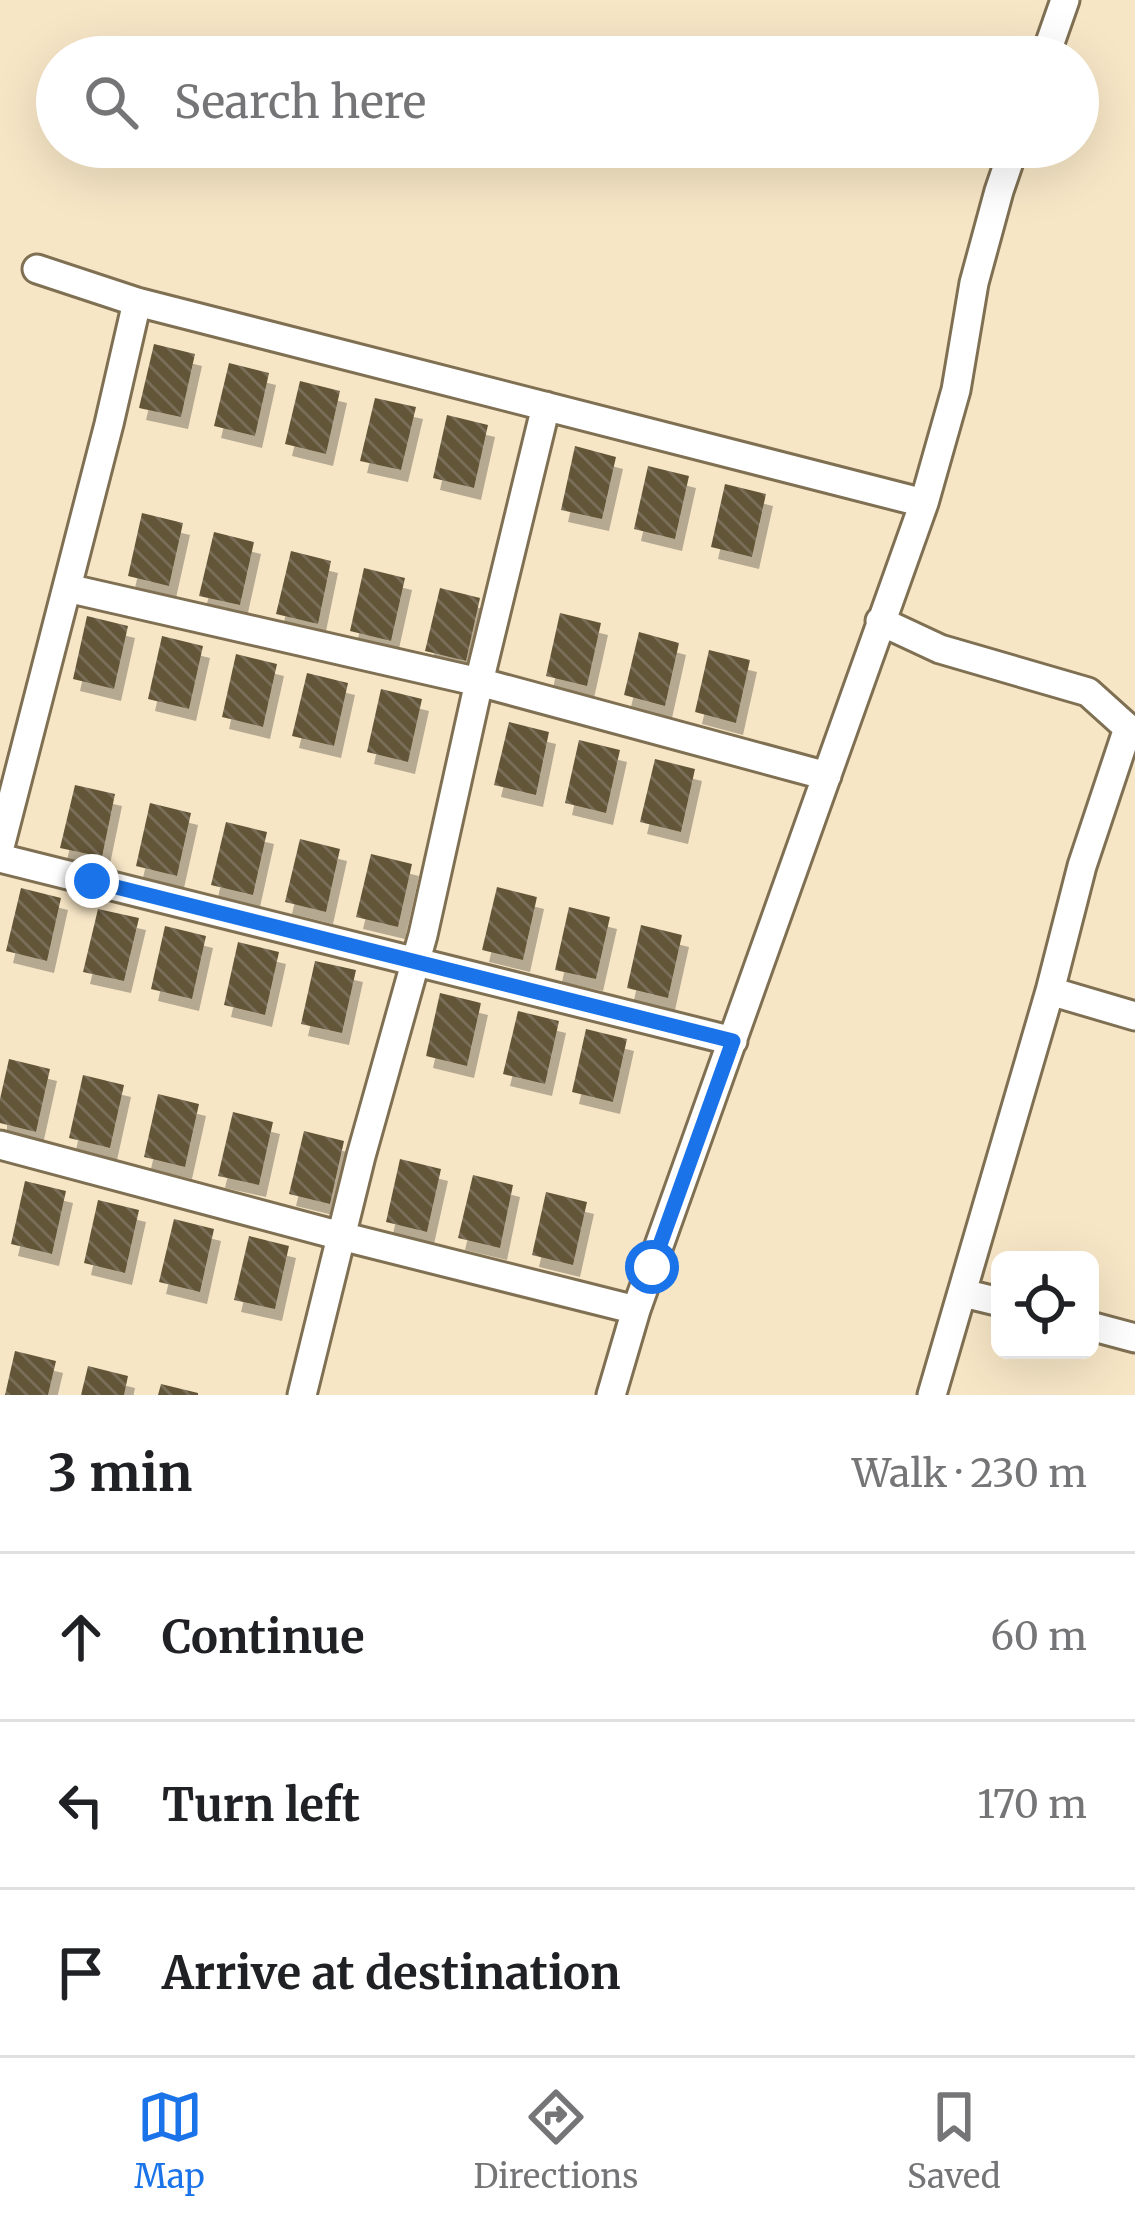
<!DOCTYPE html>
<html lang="en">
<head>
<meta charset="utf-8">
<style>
	:root { --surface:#fff; --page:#f6f6f6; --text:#202124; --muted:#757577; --line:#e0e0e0; --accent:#1a73e8 }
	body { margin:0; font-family:Merriweather,serif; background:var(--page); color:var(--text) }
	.controls { position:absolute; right:36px; bottom:36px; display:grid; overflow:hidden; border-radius:18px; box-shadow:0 12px 48px #0002 }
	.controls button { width:108px; height:108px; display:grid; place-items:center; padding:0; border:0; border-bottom:3px solid var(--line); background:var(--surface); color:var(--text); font:60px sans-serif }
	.stop { position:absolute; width:36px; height:36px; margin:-27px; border:9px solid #1a73e8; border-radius:50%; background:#fff }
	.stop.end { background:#1a73e8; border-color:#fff; box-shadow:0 3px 12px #0008 }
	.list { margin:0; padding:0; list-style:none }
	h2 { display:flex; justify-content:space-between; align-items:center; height:156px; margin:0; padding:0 48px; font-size:51px }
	h2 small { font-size:39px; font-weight:400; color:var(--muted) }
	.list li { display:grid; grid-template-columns:78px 1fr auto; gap:36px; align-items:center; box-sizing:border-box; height:168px; padding:0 48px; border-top:3px solid var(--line) }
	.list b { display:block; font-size:45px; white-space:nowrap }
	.list em { font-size:39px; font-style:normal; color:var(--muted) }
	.icon { flex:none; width:66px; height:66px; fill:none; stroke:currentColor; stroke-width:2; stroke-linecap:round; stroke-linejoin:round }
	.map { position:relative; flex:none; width:1135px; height:1395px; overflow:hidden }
	.search { position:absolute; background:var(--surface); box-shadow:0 12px 48px #0002; left:36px; right:36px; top:36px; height:132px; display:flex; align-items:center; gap:30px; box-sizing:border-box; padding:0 42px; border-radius:66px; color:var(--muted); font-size:45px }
	.sheet { height:660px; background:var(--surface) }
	nav { display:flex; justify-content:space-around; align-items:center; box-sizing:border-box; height:168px; border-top:3px solid var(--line); background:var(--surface); font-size:33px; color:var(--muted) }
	nav a { display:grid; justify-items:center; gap:6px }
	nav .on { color:var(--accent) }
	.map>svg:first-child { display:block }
</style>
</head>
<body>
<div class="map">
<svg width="1135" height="1395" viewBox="0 0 1135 1395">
	<defs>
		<pattern id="building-back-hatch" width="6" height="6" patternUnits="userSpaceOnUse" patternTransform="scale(3)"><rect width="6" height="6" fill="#635538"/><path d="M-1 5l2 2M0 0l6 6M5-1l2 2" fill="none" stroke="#796e58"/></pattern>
		<filter id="shadow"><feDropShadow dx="7" dy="12" stdDeviation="0" flood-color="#0004"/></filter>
	</defs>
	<rect width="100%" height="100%" fill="#f7e6c6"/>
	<path fill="url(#building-back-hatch)" filter="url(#shadow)" d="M154,344L195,354L181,417L139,408Z
		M229,363L269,373L255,436L214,426Z
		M300,381L340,391L326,454L285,444Z
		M375,398L416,407L401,470L360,461Z
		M447,415L488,425L474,488L433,478Z
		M575,446L616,457L602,519L561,510Z
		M648,466L689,476L675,539L634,529Z
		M725,484L766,494L752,557L711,547Z
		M142,513L183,523L169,586L128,576Z
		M214,532L254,542L240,605L199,596Z
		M291,551L331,561L318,624L276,614Z
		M364,568L405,578L391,641L350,631Z
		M440,588L480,598L466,661L425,651Z
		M560,613L601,623L587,686L546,676Z
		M87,616L128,626L114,689L73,679Z
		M639,632L679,643L665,706L624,695Z
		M162,636L203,646L189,709L148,699Z
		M709,650L750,660L736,723L695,712Z
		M236,654L277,664L263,727L222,717Z
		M307,673L348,683L334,746L292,736Z
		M381,689L422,699L408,762L367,752Z
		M509,722L549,732L536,795L494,785Z
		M579,740L620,750L606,813L565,803Z
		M655,759L695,769L681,832L640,822Z
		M75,785L115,794L102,857L60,848Z
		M150,803L191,813L177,876L136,866Z
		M226,822L267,832L253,895L211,885Z
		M300,839L340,849L326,912L285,902Z
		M371,854L412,864L398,927L356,917Z
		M497,887L537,897L523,960L482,950Z
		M21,888L61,898L47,961L6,951Z
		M569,907L610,917L596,979L555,970Z
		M98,909L139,918L124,981L83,972Z
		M641,925L682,935L668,998L627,988Z
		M165,926L206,936L192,999L151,989Z
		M238,942L279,952L265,1015L224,1005Z
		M315,961L356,970L342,1033L301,1024Z
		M440,993L481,1003L467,1066L426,1056Z
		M518,1011L559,1021L545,1084L503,1074Z
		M586,1029L627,1039L613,1102L572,1092Z
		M9,1059L50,1069L36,1132L0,1123V1099Z
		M83,1075L124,1085L110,1148L69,1138Z
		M158,1094L199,1104L185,1167L144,1157Z
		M233,1112L273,1122L259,1185L218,1176Z
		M304,1131L344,1141L330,1204L289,1194Z
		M400,1159L441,1169L427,1232L386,1222Z
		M473,1175L513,1185L500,1248L458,1238Z
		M25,1181L66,1191L52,1254L11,1244Z
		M546,1192L587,1202L573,1265L532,1255Z
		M98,1200L139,1210L125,1273L84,1263Z
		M174,1219L214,1229L200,1292L159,1282Z
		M249,1236L289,1246L275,1309L234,1300Z
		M15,1351L56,1361L48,1395H5Z
		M88,1366L128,1376L124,1395H81Z
		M161,1384L198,1393V1395H158Z"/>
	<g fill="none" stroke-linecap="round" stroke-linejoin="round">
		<defs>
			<path id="minor" d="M1045,57L1065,0
				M37,269L137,302L924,503
				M67,588L479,682L827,776
				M880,621L940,649L1088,692L1128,728L1135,730
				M0,847L109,424L137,302
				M0,858L733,1041
				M1050,991L1135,1016
				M0,1145L341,1236L636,1310
				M963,1293L1000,1302
				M1090,1326L1135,1338
				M302,1395L361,1156L423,935L479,682L546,406
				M611,1395L636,1310L924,503L956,390L974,283L999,191L1014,147
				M932,1395L1050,991L1082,866L1128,728"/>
		</defs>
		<use href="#minor" stroke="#7f7053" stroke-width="33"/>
		<use href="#minor" stroke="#fff" stroke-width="27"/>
	</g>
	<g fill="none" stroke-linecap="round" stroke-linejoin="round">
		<path stroke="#1a73e8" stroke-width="15" d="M92,881L733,1041L652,1267"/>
	</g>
</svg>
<div class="controls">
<button><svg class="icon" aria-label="locate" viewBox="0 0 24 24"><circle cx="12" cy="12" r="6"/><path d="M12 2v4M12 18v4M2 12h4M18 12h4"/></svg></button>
</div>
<div class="stop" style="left:652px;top:1267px"></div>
<div class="stop end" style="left:92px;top:881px"></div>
<div class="search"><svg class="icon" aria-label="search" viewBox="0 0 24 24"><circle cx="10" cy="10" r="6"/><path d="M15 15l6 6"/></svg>Search here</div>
</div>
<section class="sheet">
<h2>3 min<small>Walk · 230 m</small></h2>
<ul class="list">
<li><svg class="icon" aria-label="ahead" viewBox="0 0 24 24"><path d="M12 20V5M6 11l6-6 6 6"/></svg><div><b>Continue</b></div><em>60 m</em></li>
<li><svg class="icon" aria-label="left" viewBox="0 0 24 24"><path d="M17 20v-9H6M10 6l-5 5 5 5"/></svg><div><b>Turn left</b></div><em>170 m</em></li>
<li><svg class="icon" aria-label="arrive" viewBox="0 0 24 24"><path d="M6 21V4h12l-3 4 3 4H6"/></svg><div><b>Arrive at destination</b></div></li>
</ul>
</section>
<nav>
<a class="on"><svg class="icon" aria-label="map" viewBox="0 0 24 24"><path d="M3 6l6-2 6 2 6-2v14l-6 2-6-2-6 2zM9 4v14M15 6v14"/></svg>Map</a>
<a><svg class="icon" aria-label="directions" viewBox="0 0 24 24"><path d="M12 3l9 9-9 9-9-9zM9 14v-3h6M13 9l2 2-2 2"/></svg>Directions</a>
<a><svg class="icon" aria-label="saved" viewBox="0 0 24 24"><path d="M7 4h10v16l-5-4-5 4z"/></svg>Saved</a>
</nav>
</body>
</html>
